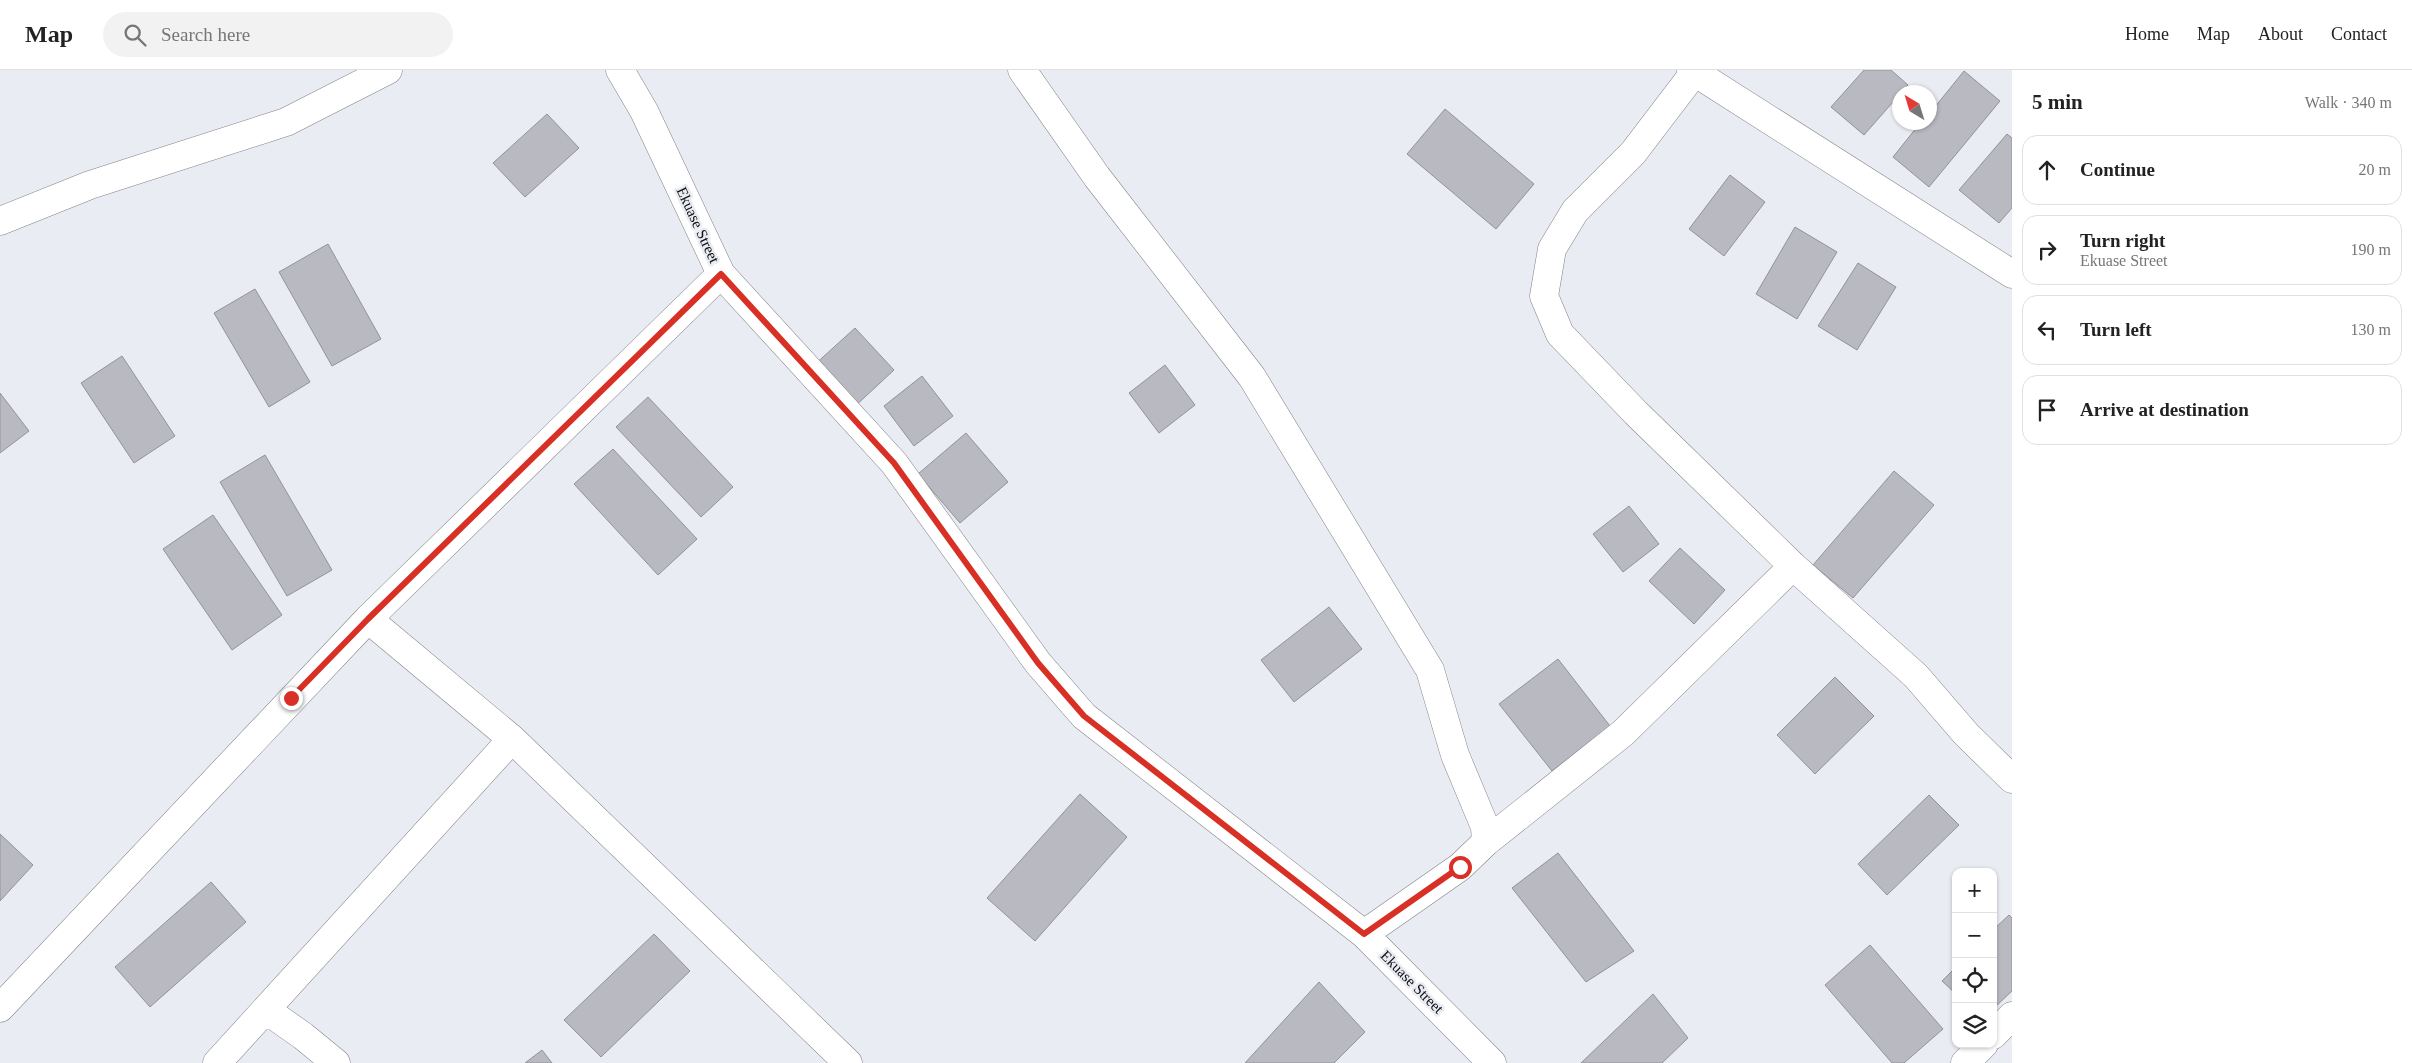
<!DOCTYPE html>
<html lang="en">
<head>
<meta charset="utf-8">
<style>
	:root { --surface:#fff; --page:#f2f2f2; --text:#222; --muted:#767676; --line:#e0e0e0 }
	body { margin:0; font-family:Georgia,serif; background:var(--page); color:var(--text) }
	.controls { position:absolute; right:15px; bottom:15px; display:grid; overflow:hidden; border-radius:10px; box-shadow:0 1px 4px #0004 }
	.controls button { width:45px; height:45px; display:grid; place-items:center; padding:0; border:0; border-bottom:1px solid var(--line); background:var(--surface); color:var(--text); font:25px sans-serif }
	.compass { position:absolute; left:1892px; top:15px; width:45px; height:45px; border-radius:50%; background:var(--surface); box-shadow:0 1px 4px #0004; rotate:322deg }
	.stop { position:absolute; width:15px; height:15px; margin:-11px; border:4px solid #d93025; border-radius:50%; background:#fff }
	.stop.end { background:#d93025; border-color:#fff; box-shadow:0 1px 5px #0008 }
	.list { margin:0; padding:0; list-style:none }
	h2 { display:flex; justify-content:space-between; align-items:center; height:65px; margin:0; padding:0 20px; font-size:21px }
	h2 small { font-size:16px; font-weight:400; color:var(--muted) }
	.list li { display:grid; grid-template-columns:32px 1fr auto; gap:15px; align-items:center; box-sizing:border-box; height:70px; margin:0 10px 10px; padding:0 10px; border:1px solid var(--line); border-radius:15px }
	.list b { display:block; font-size:19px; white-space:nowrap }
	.list p { margin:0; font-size:16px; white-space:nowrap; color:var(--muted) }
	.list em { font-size:16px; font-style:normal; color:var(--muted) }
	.icon { flex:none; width:28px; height:28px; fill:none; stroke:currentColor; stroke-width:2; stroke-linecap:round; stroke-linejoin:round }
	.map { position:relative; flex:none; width:2012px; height:993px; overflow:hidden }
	header { display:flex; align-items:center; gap:30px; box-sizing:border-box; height:70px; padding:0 25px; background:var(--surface); border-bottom:1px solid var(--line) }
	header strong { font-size:24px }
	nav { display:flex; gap:28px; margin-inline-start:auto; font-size:18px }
	.search { width:350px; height:45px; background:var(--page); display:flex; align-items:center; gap:12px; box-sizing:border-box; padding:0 18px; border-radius:28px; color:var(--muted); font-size:19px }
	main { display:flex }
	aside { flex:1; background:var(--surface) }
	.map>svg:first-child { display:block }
</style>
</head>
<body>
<header>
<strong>Map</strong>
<div class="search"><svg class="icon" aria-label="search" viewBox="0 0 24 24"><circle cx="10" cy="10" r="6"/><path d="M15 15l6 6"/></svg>Search here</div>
<nav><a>Home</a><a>Map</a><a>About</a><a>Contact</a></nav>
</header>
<main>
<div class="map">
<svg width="2012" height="993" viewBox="0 0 2012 993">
	<rect width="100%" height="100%" fill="#eaecf3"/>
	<path fill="#b9bac1" stroke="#929399" d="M1864,0H1891L1908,15L1864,65L1831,37Z
		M1964,1L2000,31L1929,117L1893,87L1921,52H1930V43Z
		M1445,39L1534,114L1496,159L1407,84Z
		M547,44L579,78L525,127L493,93Z
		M2007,64L2012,68V138L1999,153L1959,120Z
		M1730,105L1765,132L1724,186L1689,159Z
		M1795,157L1837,182L1797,249L1756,224Z
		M328,174L381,269L332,296L279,202Z
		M1858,193L1896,217L1857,280L1818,256Z
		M255,219L310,312L269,337L214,243Z
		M855,258L894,300L852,339L812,297Z
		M122,286L175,366L134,393L81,313Z
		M1165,295L1195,335L1159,363L1129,323Z
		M922,306L953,346L914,376L884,336Z
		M0,323L29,361L0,383Z
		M648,327L733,417L701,447L616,357Z
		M966,363L1008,412L960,453L918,404Z
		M613,379L697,469L658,505L574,414Z
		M265,385L332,500L287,526L220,412Z
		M1894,401L1934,435L1853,528L1813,495Z
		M1629,436L1659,474L1623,502L1593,464Z
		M213,445L282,545L232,580L163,479Z
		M1680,478L1725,520L1694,554L1649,511Z
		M1329,537L1362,579L1294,632L1261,590Z
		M1558,589L1610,656L1552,701L1499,634Z
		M1835,607L1874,646L1815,704L1777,665Z
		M1080,724L1127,767L1035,871L987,828Z
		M1929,725L1959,755L1887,825L1858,794Z
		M0,764L33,795L0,831Z
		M1558,783L1634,881L1586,912L1512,818Z
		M211,812L246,852L150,937L115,897Z
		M2009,845L2012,848V921L1993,939V860Z
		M654,864L690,901L601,987L564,950Z
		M1870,875L1943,959L1904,993H1892L1825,915Z
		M1956,897V924L1942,911Z
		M1319,912L1365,962L1334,993H1245Z
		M1653,924L1688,968L1662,993H1581Z
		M542,980L552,993H525Z"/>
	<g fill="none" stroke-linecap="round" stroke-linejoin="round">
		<defs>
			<path id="minor" d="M620,0L644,41L721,204L894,393L1038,593L1084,646L1364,864L1492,993
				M1022,0L1097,107L1252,307L1430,600L1455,685L1485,757L1486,772L1460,797L1364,864
				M1691,0L2012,204
				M1694,3L1633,83L1575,141L1552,179L1544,226L1560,264L1636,343L1793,496L1916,606L1966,664L2012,709
				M0,151L90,115L286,52L388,0
				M368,549L512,669L848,993
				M1486,772L1623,663L1793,496
				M0,938L368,549L721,204
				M266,940L303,966L336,993
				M1993,965L2012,946
				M217,993L512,669
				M1965,993L1984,974"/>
		</defs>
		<use href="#minor" stroke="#818289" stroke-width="29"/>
		<use href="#minor" stroke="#fff" stroke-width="28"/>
	</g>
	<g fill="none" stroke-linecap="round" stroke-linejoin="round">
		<path stroke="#d93025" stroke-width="6" d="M291,628L368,549L721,204L894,393L1038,593L1084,646L1364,864L1460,797"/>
	</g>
	<g text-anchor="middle" stroke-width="5" stroke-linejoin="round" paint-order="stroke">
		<g font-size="15" fill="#101013" stroke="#eaecf3">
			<text transform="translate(698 155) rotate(65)" y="5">Ekuase Street</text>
			<text transform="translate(1412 912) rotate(45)" y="5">Ekuase Street</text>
		</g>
	</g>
</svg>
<div class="controls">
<button>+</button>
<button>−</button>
<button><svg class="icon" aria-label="locate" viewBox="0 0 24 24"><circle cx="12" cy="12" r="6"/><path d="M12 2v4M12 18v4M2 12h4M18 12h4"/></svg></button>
<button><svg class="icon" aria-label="layers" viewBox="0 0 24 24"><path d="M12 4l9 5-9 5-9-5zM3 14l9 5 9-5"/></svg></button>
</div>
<svg class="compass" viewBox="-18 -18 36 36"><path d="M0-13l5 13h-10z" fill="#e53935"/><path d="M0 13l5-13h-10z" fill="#767676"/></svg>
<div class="stop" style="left:1460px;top:797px"></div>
<div class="stop end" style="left:291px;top:628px"></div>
</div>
<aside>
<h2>5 min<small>Walk · 340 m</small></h2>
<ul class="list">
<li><svg class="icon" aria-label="ahead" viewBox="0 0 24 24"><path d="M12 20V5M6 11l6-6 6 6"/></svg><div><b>Continue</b></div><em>20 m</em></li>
<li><svg class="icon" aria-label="right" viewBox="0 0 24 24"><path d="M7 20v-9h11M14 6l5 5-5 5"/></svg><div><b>Turn right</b><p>Ekuase Street</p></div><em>190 m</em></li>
<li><svg class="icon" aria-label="left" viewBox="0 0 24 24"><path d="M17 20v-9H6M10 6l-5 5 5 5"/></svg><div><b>Turn left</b></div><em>130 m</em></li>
<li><svg class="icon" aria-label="arrive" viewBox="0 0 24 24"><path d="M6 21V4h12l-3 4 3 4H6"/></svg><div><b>Arrive at destination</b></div></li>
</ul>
</aside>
</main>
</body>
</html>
